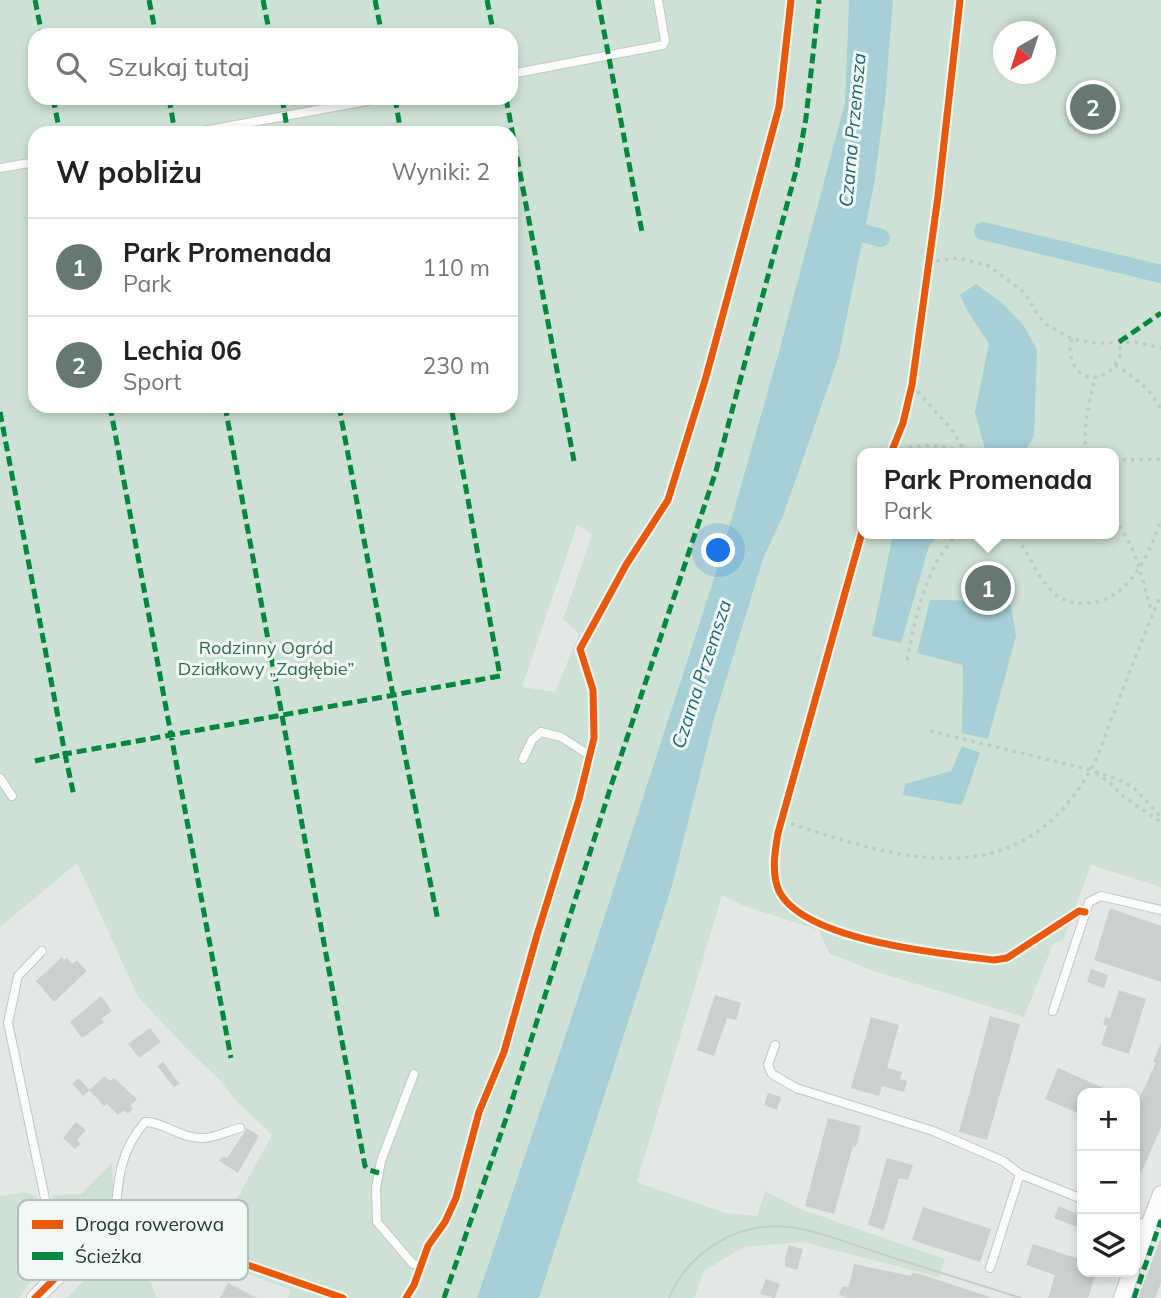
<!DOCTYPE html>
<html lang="pl">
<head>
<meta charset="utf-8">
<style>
	:root { --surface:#fff; --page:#f6f6f6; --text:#222; --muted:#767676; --line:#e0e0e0; --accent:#667873 }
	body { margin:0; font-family:Mulish,sans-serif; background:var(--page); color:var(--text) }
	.controls { position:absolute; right:21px; bottom:21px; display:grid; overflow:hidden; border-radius:14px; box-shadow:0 4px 10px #0003 }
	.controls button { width:63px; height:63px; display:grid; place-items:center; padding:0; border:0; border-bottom:2px solid var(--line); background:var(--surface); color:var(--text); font:35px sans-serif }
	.compass { position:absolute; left:993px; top:21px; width:63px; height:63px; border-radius:50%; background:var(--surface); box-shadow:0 4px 10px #0003; rotate:219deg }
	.you { position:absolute; left:719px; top:551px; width:24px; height:24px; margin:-18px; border:5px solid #fff; border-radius:50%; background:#1a73e8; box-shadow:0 0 0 10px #1a73e833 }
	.badge { display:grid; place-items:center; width:46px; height:46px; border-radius:50%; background:var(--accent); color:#fff; font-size:23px; font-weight:700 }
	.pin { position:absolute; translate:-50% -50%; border:4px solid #fff; box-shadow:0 2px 7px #0006 }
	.popup { position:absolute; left:857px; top:448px; width:262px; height:91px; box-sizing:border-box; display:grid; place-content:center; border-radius:14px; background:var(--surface); filter:drop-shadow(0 2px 5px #0005); font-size:23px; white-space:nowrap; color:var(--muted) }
	.popup b { font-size:26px; color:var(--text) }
	.popup::after { content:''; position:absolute; left:50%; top:100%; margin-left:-14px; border:14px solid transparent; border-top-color:var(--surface) }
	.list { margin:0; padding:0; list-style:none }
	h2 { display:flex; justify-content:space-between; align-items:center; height:91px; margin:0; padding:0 28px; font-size:30px }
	h2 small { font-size:23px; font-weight:400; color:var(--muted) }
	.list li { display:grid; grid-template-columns:46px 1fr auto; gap:21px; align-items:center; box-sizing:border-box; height:98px; padding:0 28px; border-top:2px solid var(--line) }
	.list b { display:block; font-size:26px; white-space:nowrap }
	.list p { margin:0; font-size:23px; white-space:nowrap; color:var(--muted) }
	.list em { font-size:23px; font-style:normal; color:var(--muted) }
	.icon { flex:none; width:38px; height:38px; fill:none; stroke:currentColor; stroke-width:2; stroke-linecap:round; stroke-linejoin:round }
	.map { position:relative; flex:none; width:1161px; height:1298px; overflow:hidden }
	.search { position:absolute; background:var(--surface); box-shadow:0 4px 10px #0003; left:28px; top:28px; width:490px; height:77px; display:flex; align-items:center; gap:18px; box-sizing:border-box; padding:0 24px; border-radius:21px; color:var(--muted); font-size:26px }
	.panel { position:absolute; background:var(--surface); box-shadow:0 4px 10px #0003; left:28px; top:126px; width:490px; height:287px; border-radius:21px }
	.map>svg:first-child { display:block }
</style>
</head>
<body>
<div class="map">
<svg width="1161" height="1298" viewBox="0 0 1161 1298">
	<rect width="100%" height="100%" fill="#e4e9e7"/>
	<path fill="#cde2d4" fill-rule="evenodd" d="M0,0H849L845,102L780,348L719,563L577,1001L477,1298H288L290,1290L205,1257L272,1135L234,1099L221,1081L189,1051L138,997L77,863L0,927ZM35,35H511V98H35ZM35,133H511V406H35ZM577,525L592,534L563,619L579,634L555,692L522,687Z
		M893,0H1161V887L1091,865L1063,940L1053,944L1024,1017L877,972L830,954L818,930L744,906L722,895L637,1182L725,1213L757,1216L765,1191L800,1209L945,1259L939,1277L803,1242L744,1247L704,1271L694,1298H539L672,886L714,719L763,559L783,516L838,359L874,185L885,102ZM1004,32H1046V74H1004ZM862,453H1114V534H862Z
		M112,1163L115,1219L121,1241L109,1256C145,1263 144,1265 157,1298H67L108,1256L88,1251H61L52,1195L81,1194Z
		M24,1192L37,1196L45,1237L41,1267L19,1298H0V1196Z"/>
	<path fill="#a6cfd6" d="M849,0H893L885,102L874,185L838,359L783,516L763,559L714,719L672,886L539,1298H477L577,1001L719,563L780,348L845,102Z
		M976,284L1002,303L1024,326L1037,350L1034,437L1023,453H986L975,412L989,344L968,312L960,295Z
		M893,534H939L929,546L901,643L872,636Z
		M930,600L1010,601L1016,636L988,739L962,733L963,665L917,653Z
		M962,746L980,753L962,805L903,795L905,784L951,771Z"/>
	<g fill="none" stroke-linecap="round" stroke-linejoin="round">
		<path stroke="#a6cfd6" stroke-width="18" d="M844,228L881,238
			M983,231L1161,274"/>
	</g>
	<path fill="#cbd0ce" d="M1110,908L1161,926V982L1094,960Z
		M62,957L64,960L67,958L72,964L77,960L87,971L54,1002L36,981Z
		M1091,969L1108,975L1104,988L1087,982Z
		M1119,990L1146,999L1129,1054L1101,1045L1107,1026L1103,1025L1105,1017L1110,1018Z
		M715,995L741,1003L736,1020L727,1018L714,1056L697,1050Z
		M101,996L112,1011L101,1019L104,1022L82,1038L70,1022Z
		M990,1016L1020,1024L987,1140L959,1132Z
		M871,1017L899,1025L887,1068L902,1072L900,1079L907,1081L904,1092L882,1086L879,1096L851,1088Z
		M150,1028L161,1042L139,1058L128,1044Z
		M1161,1043V1128L1135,1186V1107L1156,1063L1153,1062Z
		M163,1062L180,1084L174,1087L157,1066Z
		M1058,1068L1115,1093H1082V1115L1045,1099Z
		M105,1076L110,1081L114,1078L137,1099L130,1106L133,1108L129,1113L123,1111L118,1115L107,1104L104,1106L89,1090Z
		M78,1078L90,1090L83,1096L72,1084Z
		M768,1093L781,1097L777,1110L764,1105Z
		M828,1118L861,1126L856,1147L853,1146L834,1214L805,1206Z
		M76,1122L86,1130L77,1140L80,1144L75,1149L63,1138Z
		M247,1128L259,1136L238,1173L219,1161L222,1156L227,1158Z
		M887,1158L913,1165L908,1180L899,1178L884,1230L868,1225Z
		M1059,1206L1082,1216V1229L1054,1218Z
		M923,1207L991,1229L980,1262L912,1240Z
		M1161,1238V1283L1155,1298H1138Z
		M1033,1244L1082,1260V1272H1096L1088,1298H1048L1055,1275L1026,1265Z
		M789,1245L803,1249L797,1270L785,1266V1258Z
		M854,1264L911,1276L912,1273L920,1274L993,1298H850L839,1295L842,1286L849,1287Z
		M766,1279L780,1284L775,1298L760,1294Z
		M228,1283L257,1298H220Z"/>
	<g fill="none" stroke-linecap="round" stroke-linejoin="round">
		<defs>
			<path id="service" d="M511,74L663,45L665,41L658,0
				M192,133L383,98
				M0,168L35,162
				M523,759L532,740L541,732L561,737L589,755
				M0,778L12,796
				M42,951L18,976L8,1023L54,1241L52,1279
				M1053,1011L1089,902L1101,896L1161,910
				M775,1045L768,1065L772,1074L796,1088L933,1131L1003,1161L1020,1174L1082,1199
				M414,1074L381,1161L376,1188L377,1222L413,1264L420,1266
				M115,1219C118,1181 119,1152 145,1122C162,1121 181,1139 203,1138C214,1138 228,1131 240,1128
				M1135,1221L1147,1226
				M190,1244L343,1298
				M990,1268L1020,1174
				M406,1298L414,1285L428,1246L445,1222L456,1198L479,1112L504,1052L537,935L579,799L594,738L593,690L580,649L626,565L668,500L706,377L779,107L791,0"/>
			<path id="minor" d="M1135,1262L1161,1194
				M35,1298L115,1219L190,1244
				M1122,1298L1131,1272"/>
		</defs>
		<use href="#service" stroke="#c1c6c4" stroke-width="10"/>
		<use href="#minor" stroke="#c1c6c4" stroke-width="18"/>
		<path stroke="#c1c9c5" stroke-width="3.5" stroke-dasharray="3.5 5" stroke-linecap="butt" d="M928,262L958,258L989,266L1025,293L1036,312L1047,325L1072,339L1096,343L1135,342L1161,348
			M1072,339C1064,362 1084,389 1108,372C1114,368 1117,361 1121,354L1119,342
			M1115,365C1135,377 1151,389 1161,410
			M912,385L952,430L966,453
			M892,451C916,444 941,443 965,453
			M1086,453C1083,424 1089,405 1095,377
			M1114,460L1161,459
			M1114,519C1138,549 1141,577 1152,613
			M1022,545C1031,560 1039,578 1052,591C1060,600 1074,604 1086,603C1129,602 1149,554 1161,520
			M907,660C916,615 925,567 958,534
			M930,731L1091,770L1118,779L1134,788L1161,817
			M1096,773L1109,782L1124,797L1161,822
			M783,821C897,859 1017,899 1090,771C1100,754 1106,732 1114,712C1129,673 1145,633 1161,594"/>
		<use href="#service" stroke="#fbfcfb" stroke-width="8"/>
		<use href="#minor" stroke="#fbfcfb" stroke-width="16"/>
		<path stroke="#c7cac9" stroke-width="2" d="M669,1298C689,1251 738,1221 790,1227C823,1232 856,1246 888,1256C932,1270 977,1284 1021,1298"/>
		<path stroke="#00873e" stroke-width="5" stroke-dasharray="10 5" stroke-linecap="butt" d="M35,0L42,35
			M149,0L156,35
			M263,0L270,35
			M375,0L382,35
			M487,0L494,35
			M598,0L642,232
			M53,98L60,133
			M169,98L175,133
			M282,98L288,133
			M395,98L401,133
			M506,98L574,461
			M1119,342L1161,313
			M110,406L231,1058
			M225,406L365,1166L369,1170L379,1173
			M339,406L393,695L438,921
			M0,412L65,754L500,676L451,406
			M35,761L65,754L74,796
			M444,1298L508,1113L610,789L716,471L797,167L806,118L819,0
			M1134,1298L1161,1220"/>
		<defs>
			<path id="cycleway" d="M891,453L903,423L912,385L938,196L960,0
				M862,532L778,833C775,851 771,873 779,891C804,941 943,954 994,960L1007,958L1079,911L1085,912
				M35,1298L115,1219L343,1298
				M406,1298L414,1285L428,1246L445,1222L456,1198L479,1112L504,1052L537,935L579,799L594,738L593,690L580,649L626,565L668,500L706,377L779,107L791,0"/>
		</defs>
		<use href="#cycleway" stroke="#f2f8f5" stroke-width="11"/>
		<use href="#cycleway" stroke="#e8590c" stroke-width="7"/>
	</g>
	<g text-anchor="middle" stroke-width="6" stroke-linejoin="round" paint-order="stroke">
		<g font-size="18" fill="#2e7148" stroke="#f2f8f5">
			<text x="266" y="654">Rodzinny Ogród<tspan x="266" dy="21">Działkowy „Zagłębie”</tspan></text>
		</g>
		<g font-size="19" font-style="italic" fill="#1f6675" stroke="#f2f8f5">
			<text transform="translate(852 130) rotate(-85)" y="7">Czarna Przemsza</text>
			<text transform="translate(701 674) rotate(-72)" y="7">Czarna Przemsza</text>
		</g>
	</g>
	<rect x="18" y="1200" width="230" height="80" rx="10" fill="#f2f8f5" stroke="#b4bfbb" stroke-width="2"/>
	<rect x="32" y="1220" width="31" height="9" fill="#e8590c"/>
	<rect x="32" y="1252" width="31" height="8" fill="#00873e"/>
	<g font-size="19" fill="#223b35">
		<text x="75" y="1231">Droga rowerowa</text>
		<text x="75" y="1263">Ścieżka</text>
	</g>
</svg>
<div class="controls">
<button>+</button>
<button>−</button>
<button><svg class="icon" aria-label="layers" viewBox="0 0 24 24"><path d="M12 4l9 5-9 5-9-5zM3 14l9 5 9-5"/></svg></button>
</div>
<svg class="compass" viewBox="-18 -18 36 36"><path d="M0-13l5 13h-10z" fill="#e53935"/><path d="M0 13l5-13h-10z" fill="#767676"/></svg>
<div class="you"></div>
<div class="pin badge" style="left:988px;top:588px">1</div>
<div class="popup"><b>Park Promenada</b>Park</div>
<div class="pin badge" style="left:1093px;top:107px">2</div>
<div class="search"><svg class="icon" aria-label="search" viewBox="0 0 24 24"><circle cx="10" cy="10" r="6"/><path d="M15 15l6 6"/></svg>Szukaj tutaj</div>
<section class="panel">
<h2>W pobliżu<small>Wyniki: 2</small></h2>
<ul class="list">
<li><span class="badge">1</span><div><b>Park Promenada</b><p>Park</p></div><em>110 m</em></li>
<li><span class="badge">2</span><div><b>Lechia 06</b><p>Sport</p></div><em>230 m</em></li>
</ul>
</section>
</div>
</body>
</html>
